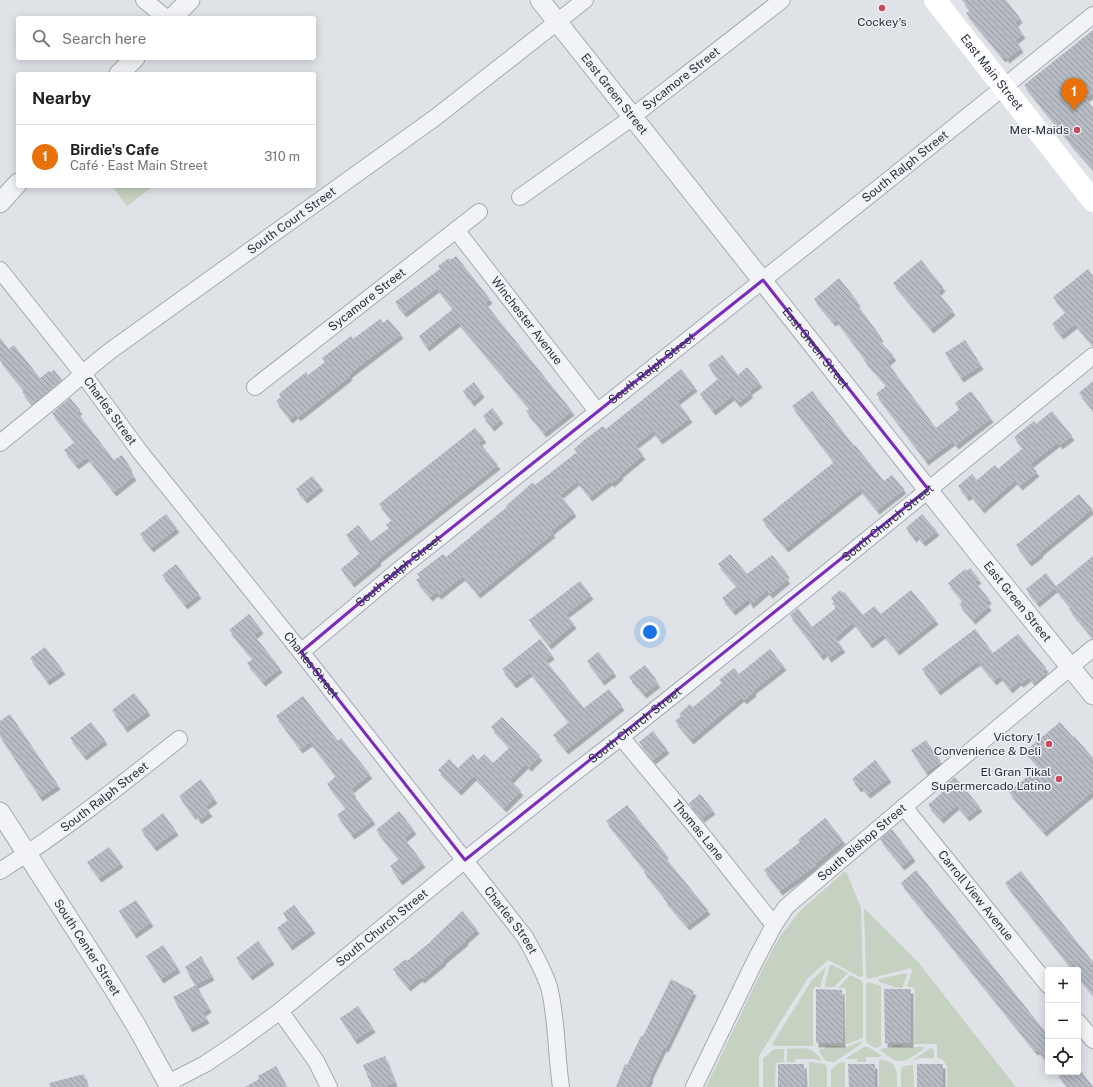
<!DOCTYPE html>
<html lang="en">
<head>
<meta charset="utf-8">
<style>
	:root { --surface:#fff; --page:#f2f2f2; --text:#202124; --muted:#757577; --line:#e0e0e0; --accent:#7c3aed }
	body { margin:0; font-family:"Public Sans",sans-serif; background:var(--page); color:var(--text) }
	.controls { position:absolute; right:12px; bottom:12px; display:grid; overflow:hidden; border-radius:4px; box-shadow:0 2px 10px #0003 }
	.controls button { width:36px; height:36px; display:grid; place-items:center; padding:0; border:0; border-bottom:1px solid var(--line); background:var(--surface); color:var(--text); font:20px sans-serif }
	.you { position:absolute; left:650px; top:632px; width:14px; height:14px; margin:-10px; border:3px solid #fff; border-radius:50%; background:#1a73e8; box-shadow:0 0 0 6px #1a73e833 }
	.badge { display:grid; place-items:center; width:26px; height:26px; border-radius:50%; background:var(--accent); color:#fff; font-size:13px; font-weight:700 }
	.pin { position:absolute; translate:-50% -33px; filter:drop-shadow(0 1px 2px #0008) }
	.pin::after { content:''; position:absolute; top:21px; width:14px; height:12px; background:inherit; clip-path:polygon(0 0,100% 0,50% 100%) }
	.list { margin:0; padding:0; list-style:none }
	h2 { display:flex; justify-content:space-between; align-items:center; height:52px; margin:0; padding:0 16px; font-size:17px }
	h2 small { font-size:13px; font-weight:400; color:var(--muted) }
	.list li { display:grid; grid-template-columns:26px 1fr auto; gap:12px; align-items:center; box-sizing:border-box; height:64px; padding:0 16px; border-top:1px solid var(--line) }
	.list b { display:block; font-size:15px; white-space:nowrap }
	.list p { margin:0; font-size:13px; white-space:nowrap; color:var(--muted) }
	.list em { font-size:13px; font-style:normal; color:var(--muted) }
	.icon { flex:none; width:22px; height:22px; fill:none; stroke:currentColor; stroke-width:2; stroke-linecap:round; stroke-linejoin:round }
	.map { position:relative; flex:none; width:1093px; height:1087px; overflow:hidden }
	.search { position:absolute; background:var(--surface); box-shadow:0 2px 10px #0003; left:16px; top:16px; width:300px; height:44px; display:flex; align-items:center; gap:10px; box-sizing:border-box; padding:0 14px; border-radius:4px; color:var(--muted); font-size:15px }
	.panel { position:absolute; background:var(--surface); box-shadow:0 2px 10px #0003; left:16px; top:72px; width:300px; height:116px; border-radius:4px }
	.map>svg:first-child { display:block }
</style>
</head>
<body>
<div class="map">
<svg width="1093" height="1087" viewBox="0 0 1093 1087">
	<defs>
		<pattern id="building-back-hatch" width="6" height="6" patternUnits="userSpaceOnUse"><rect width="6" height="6" fill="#b7bcc4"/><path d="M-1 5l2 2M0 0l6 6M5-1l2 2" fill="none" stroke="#9599a1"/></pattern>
		<filter id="shadow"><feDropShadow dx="2.5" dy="4.5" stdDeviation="0" flood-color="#0004"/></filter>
	</defs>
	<rect width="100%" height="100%" fill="#dfe3e8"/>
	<path fill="#c5d1c1" d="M112,186H150L151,188L127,206Z
		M844,872L847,873L861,908L863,976L860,977L828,960L808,978L759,1056V1087H706L765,964L781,935L801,910Z
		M864,908L918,962L1016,1087H947C947,1077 951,1059 937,1058V1044H914L915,991L914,988L907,986L912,971L911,968L868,979L866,977Z
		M830,965H832L848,973L834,987H825V983Z
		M826,967L821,983V987H815L813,990V1046H774L772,1044L812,980Z
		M906,973L907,975L902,988L893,987L892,986L879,982V979Z
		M850,975L861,980L863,984V1038L846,1044V989L838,988Z
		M868,982L881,986V1046L875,1048L867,1043L866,1038V984Z
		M862,1041L860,1045L834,1062L826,1061L819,1052L820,1049H825V1045L847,1047Z
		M893,1045H902V1047H923L924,1049C902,1063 903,1067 881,1051V1049L892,1047Z
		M864,1047H868L881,1055L880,1057H866V1062H857V1059H845Z
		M931,1048L934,1050V1058H919L911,1061Z
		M774,1049H784V1062L776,1063L775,1087H763V1059Z
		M787,1049C805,1049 811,1044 822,1061L814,1059H796L795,1062H787Z
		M879,1060C898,1060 897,1072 897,1087H879Z
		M809,1062L825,1064L827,1068V1087H809Z
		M840,1062H845V1087H831V1070Z
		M913,1065L914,1087H901V1069L904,1066Z"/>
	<path fill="url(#building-back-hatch)" filter="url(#shadow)" d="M962,0H1006L1020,18L1015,23L1023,34L1015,40L1021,48L1007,59L1005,56L1003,58L966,13L970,10Z
		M1093,30V93L1086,98L1093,108V169L1071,144L1024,85Z
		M456,256L490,299L485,303L572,411L544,433L526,411L530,409L458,322L427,347L419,336L453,309L437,288L404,313L395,302L440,269L438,266L449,258L450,260Z
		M921,260L943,287L938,292L953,311L931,329L893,283Z
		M1088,269L1093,276V345L1075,324L1061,335L1052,324L1066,312L1053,297Z
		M839,278L858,302L856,303L881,337L878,339L894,356L887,362L936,428L960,409L955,403L971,391L991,418L956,445L953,441L926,461L876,394L887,385L864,360L865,359L836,320L833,322L814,299Z
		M380,319L383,323L388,319L401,334L349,374L350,376L298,417L296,414L290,419L276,401L281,397L279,394L306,372L308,375L325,362L322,358L351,336L353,339Z
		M0,338L9,349L14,345L40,378L49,371L51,372L54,370L62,380L32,404L22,392L24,390L0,360Z
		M965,340L981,365L961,378L945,353Z
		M722,355L738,375L747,367L760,383L749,391L751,393L738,403L732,396L713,411L700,394L718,379L708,365Z
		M681,369L695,387L677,401L690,418L660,440L653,431L635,445L643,455L620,474L621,475L612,483L610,481L590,497L577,481L560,495L574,512L551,531L553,533L478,594L463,576L439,595L436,592L430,597L416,580L420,577L417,574L443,554L446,557L507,507L506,506L532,483L535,485L577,452L574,449L584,440L603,426L606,429Z
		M1093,381V410L1079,393Z
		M474,382L482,393L472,402L463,391Z
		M812,391L854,446L855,445L884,481L892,475L904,489L877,510L860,489L786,548L762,520L834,462L792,406Z
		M70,398L80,410L77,412L114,460L122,455L130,467L128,468L134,476L114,492L87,457L76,465L64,450L75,442L52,413Z
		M492,408L501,419L492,427L483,416Z
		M1052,411L1072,436L1060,445L1058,442L1030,464L1037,472L1020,486L1015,480L982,509L970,494L967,497L958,486L972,474L977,480L995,465L998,469L1023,448L1014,437L1034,421L1036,424Z
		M475,428L484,438L479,442L498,465L378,559L379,561L352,583L341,569L360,553L346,535L358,525L371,541L389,528L386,525L392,520L379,504Z
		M312,476L321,486L305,499L296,489Z
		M1079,494L1092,509L1040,552L1041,553L1029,562L1016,545Z
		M166,514L177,528L151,548L140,534Z
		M922,514L937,531L923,542L917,535L914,538L906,528Z
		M730,554L747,574L772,555L787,573L785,576L788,579L770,594L767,590L751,604L748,599L733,611L722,598L737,586L718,564Z
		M1093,556V638L1069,609L1071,608L1055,588L1037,603L1026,589L1046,573L1056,586Z
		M176,564L199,594L185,605L162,575Z
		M970,568L979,579L976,581V583L989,599L986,602L989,606L973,620L959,604L963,601L948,583L965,569L966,571Z
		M580,581L591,595L566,614L574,624L549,645L529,620Z
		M840,590L843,593L844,592L863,615L874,606L881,614L911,590L936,620L897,651L883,634L870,644L853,622L835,638L843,648L829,658L825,652L821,656L790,615L798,608L812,627L836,608L832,603L834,602L831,598Z
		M249,614L261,629L254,635L280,668L263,682L247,663L253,659L229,630Z
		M975,629L993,653L1018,634L1046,668L1043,671L1045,674L1034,683L1029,677L1021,683L1019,681L1010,689L1000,676L994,681L978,661L938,691L922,669Z
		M540,639L552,655L545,660L584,708L609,689L622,706L566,750L553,735L569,722L555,704L530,672L514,684L502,669Z
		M45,647L63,670L47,681L30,658Z
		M770,649L784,666L753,690L754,692L744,700L742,697L691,740L675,721L681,716L679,714L690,704L693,707L722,683L719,680L734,668L739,674Z
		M598,652L614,672L602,681L587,661Z
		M645,665L656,679L655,680L658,683L644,694L629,677Z
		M134,693L148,711L125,728L112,710Z
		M303,696L338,741L341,738L370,774L351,789L354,793L352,794L373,820L352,835L337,815L346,808L327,784L336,776L310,742L300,749L276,716Z
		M10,714L58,785L40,797L0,736V721Z
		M502,717L540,756L529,767L526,764L510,780L521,791L504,808L474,776L459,791L438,770L449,759L458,768L473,754L478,760L484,754L493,763L510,747L491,727Z
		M91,722L105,740L84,756L70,738Z
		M1060,722L1073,737L1074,736L1093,758V791L1044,832L1009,792L1039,767L1025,751Z
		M653,731L667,749L653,760L639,742Z
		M926,740L941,762L926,772L911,750Z
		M875,760L889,778L868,794L861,786L859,788L852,779Z
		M955,777L980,807L967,817L957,805L941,819L928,805L945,790L943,787Z
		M201,779L215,799L205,806L210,812L199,820L195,814L193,815L179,796Z
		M700,794L713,810L702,818L689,803Z
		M627,805L666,854L664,856L708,910L687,926L664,899L665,898L644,872L645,870L606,821Z
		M399,811L414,830L404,838L423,863L400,881L390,866L399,859L376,830Z
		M163,813L176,831L154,847L141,830Z
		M825,818L843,840L815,864L816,865L780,891L764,870L800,842L798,840Z
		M892,829L913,857L902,866L880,839Z
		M109,847L121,863L99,878L87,862Z
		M916,870L1048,1035V1063L1038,1050L1035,1051L901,883Z
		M1021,871L1093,962V995L1078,976V970H1073L1005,883Z
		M136,900L151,922L134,934L119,911Z
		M294,905L313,929L290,946L277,928L288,920L283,913Z
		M462,911L477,929L465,940L466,941L443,960L444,961L422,979L420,977L408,987L393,969L406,959L407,961L429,943Z
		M258,941L272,960L250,976L236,958Z
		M163,945L178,968L161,979L146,956Z
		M201,956L212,976L195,985L185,967Z
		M671,979L694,991L666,1048L664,1047L650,1076L651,1077L646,1087H616L625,1064L627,1065L641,1036H643Z
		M196,985L209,1008L203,1012L207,1019L190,1028L173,997Z
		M816,989L842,990L843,1043H816Z
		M884,989H911V1043H885Z
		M358,1006L373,1028L355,1040L340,1018Z
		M385,1056L395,1082L383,1087H372L363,1065Z
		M778,1064H804L805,1087H778Z
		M848,1064H875V1087H849Z
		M917,1064H943V1087H917Z
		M276,1066L287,1087H245L259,1079L258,1076Z
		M1056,1072H1082L1093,1087H1068Z
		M84,1074L87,1087H50L49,1083Z"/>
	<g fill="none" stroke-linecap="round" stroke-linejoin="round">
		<defs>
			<g id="minor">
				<path d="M144,0L166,18"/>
				<path id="s1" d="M520,197L623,124L782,0"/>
				<path id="s2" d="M456,230L597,411"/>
				<path id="s3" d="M0,270L83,374L140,452L301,652L525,937C534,953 543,969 549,987C557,1017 556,1055 561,1087"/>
				<path id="s4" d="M255,387L479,212"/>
				<path id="s5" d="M0,443L66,389L94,364L110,351L436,117L585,0"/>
				<path id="s6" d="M301,652L400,569L881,186L1093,15"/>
				<path id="s7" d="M621,737L700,832L774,925"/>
				<path id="s8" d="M904,807L1048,985"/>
				<path id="s9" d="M0,871C62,832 121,785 179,739"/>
				<path d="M280,1011L316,1061L329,1087"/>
				<path d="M1078,1022L1093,1040"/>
				<path id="s10" d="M168,1083L205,1064L235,1044L280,1011L465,860L569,777L621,737L809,587L1093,356"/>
				<path id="s11" d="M694,1087L755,961L774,925L786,907L886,822L1093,648"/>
			</g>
			<g id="tertiary">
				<path id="s12" d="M540,0L978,553L1093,695"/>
				<path d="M172,18L190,0"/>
				<path d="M119,74L135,58"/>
				<path d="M0,203L18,183"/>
				<path id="s13" d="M0,812L114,989L137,1027L170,1087"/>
			</g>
		</defs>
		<use href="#minor" stroke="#a5aab2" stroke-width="18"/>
		<use href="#tertiary" stroke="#a5aab2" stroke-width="21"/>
		<use href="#minor" stroke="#f2f3f6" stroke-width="16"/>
		<use href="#tertiary" stroke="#f2f3f6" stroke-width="19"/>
		<path stroke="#fff" stroke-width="22" id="s14" d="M935,0L1093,201"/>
	</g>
	<path fill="none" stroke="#7b2cbf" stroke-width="3" stroke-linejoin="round" d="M763,280L928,489L465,860L301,652L400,569Z"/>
	<g fill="#c54c5f" stroke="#eff1f5" stroke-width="1.5">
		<circle cx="882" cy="8" r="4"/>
		<circle cx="1077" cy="130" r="4"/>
		<circle cx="1049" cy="744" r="4"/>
		<circle cx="1059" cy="779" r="4"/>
	</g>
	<g text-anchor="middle" stroke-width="3" stroke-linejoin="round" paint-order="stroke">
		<g font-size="12" fill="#29313e" stroke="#eff1f5" text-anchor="end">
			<text x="882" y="26" text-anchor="middle">Cockey's</text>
			<text x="1069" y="134">Mer-Maids</text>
			<text x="1041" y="741">Victory 1<tspan x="1041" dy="14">Convenience &amp; Deli</tspan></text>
			<text x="1051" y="776">El Gran Tikal<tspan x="1051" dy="14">Supermercado Latino</tspan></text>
		</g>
		<g font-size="12" fill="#29313e" stroke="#eff1f5">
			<text dy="4" stroke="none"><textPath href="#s14" startOffset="92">East Main Street</textPath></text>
			<text dy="4" stroke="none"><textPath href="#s1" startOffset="200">Sycamore Street</textPath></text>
			<text dy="4" stroke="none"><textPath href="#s12" startOffset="120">East Green Street</textPath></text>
			<text dy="4" stroke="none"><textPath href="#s6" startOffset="775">South Ralph Street</textPath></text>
			<text dy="4" stroke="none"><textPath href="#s5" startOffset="367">South Court Street</textPath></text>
			<text dy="4" stroke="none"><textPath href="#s4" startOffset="142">Sycamore Street</textPath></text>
			<text dy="4" stroke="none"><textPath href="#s2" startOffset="115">Winchester Avenue</textPath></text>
			<text dy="4" stroke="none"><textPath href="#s12" startOffset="444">East Green Street</textPath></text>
			<text dy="4" stroke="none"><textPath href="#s6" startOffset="451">South Ralph Street</textPath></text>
			<text dy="4" stroke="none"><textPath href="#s3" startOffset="179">Charles Street</textPath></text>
			<text dy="4" stroke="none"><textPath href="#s10" startOffset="913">South Church Street</textPath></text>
			<text dy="4" stroke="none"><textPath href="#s6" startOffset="127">South Ralph Street</textPath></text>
			<text dy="4" stroke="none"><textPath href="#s12" startOffset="768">East Green Street</textPath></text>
			<text dy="4" stroke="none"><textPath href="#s3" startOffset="503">Charles Street</textPath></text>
			<text dy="4" stroke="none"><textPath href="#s10" startOffset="589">South Church Street</textPath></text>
			<text dy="4" stroke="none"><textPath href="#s9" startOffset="128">South Ralph Street</textPath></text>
			<text dy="4" stroke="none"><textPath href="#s7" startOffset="121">Thomas Lane</textPath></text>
			<text dy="4" stroke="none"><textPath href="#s11" startOffset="302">South Bishop Street</textPath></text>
			<text dy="4" stroke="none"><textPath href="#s8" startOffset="114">Carroll View Avenue</textPath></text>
			<text dy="4" stroke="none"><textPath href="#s3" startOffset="827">Charles Street</textPath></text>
			<text dy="4" stroke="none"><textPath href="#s10" startOffset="265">South Church Street</textPath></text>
			<text dy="4" stroke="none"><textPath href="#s13" startOffset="161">South Center Street</textPath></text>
		</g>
	</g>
</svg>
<div class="controls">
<button>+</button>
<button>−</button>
<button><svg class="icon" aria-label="locate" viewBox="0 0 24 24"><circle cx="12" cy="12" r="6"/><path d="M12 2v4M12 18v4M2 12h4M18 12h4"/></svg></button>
</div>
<div class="you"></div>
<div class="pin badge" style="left:1074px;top:111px;background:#e8710a">1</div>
<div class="search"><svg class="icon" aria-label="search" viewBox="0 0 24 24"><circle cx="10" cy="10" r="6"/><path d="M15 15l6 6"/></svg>Search here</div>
<section class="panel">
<h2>Nearby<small></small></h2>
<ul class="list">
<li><span class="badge" style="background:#e8710a">1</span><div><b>Birdie's Cafe</b><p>Café · East Main Street</p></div><em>310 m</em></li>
</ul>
</section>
</div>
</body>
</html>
